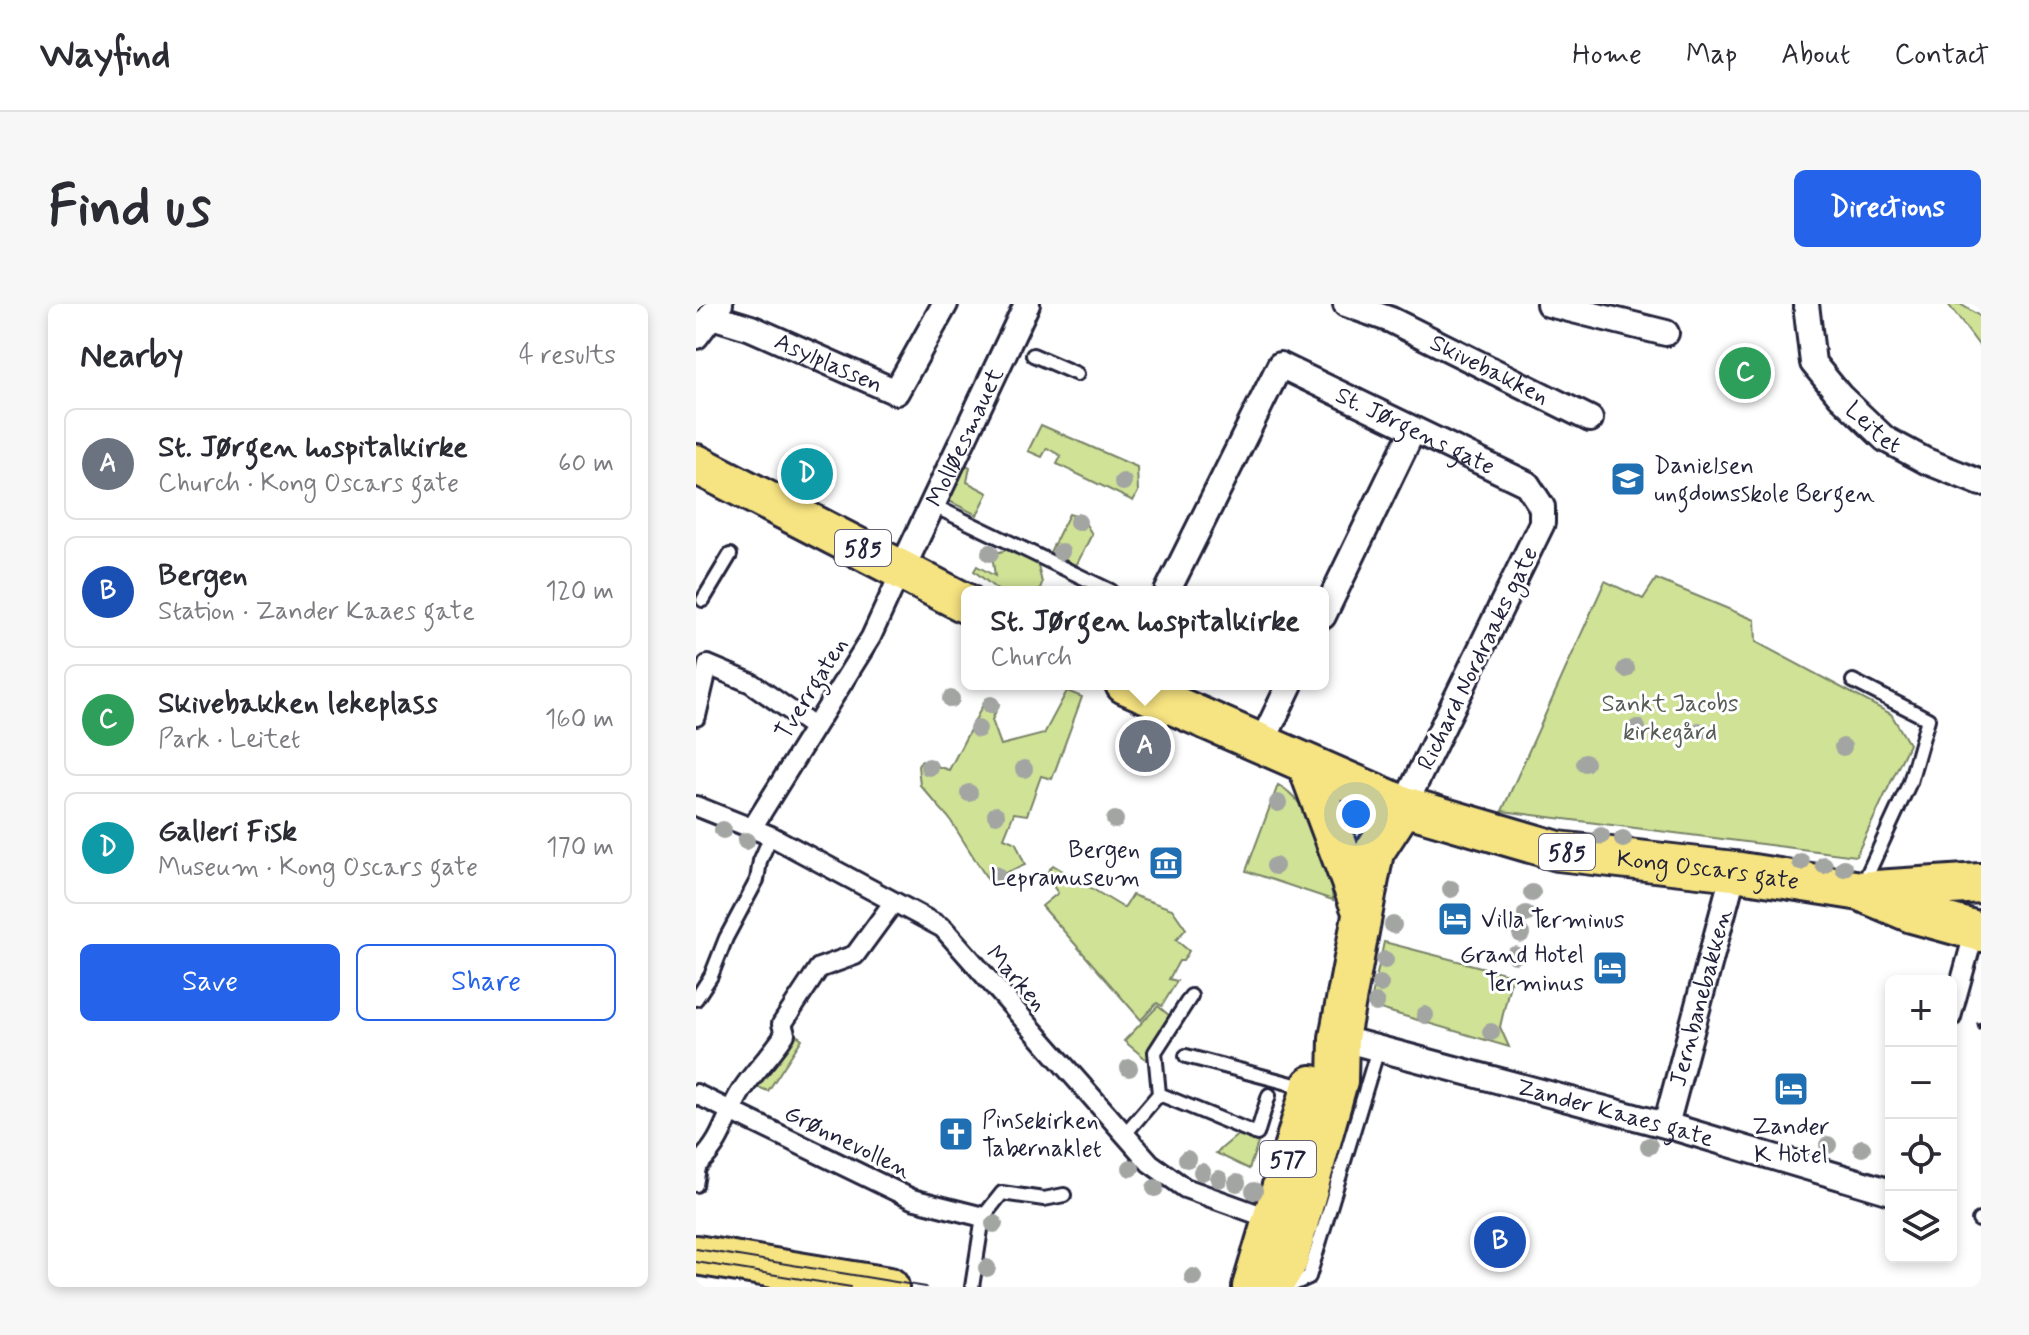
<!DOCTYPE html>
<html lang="en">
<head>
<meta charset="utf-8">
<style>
	:root { --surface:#fff; --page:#f7f7f7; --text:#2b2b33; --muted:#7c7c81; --line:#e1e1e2; --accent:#2563eb }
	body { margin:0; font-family:Mynerve,sans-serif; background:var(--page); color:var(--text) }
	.controls { position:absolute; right:24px; bottom:24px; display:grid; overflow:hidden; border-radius:12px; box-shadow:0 4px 12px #0003 }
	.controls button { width:72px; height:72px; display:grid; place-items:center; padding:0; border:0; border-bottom:2px solid var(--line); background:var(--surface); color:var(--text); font:40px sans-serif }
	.you { position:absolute; left:660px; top:510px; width:28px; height:28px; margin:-20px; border:6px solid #fff; border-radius:50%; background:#1a73e8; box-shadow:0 0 0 12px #1a73e833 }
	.badge { display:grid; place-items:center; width:52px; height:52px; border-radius:50%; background:var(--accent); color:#fff; font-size:26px; font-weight:700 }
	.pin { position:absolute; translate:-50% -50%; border:4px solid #fff; box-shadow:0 2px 8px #0006 }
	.popup { position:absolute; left:265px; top:282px; width:368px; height:104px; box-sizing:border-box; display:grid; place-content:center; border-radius:12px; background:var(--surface); filter:drop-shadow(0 2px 6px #0005); font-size:26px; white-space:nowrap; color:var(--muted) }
	.popup b { font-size:30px; color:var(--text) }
	.popup::after { content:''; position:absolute; left:50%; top:100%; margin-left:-16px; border:16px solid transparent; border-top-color:var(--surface) }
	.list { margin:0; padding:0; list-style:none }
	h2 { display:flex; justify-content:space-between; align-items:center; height:104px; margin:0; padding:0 32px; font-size:34px }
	h2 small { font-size:26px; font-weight:400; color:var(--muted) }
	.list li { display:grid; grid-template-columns:52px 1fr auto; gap:24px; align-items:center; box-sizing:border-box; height:112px; margin:0 16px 16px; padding:0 16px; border:2px solid var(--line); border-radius:12px }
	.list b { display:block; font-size:30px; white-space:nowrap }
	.list p { margin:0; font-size:26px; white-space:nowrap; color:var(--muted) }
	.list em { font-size:26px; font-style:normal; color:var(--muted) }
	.actions { display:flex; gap:16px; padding:24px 32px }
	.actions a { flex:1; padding:18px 0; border:2px solid var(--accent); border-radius:12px; text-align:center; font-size:28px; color:var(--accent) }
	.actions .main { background:var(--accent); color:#fff }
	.icon { flex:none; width:44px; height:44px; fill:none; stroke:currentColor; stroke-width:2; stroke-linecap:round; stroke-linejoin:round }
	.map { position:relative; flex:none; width:1285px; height:983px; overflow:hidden; border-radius:12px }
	header { display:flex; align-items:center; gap:48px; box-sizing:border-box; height:112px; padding:0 40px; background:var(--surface); border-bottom:2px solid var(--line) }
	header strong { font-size:38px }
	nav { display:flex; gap:44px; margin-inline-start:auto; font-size:28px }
	.intro { display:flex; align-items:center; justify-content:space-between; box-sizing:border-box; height:192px; padding:0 48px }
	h1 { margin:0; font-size:56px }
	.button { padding:20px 36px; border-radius:12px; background:var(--accent); color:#fff; font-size:28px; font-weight:700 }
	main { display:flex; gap:48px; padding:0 48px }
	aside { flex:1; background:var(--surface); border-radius:12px; box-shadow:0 4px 12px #0003 }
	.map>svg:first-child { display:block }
</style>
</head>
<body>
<header>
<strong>Wayfind</strong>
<nav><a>Home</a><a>Map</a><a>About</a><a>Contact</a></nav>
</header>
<div class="intro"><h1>Find us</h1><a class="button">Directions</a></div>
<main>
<aside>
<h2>Nearby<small>4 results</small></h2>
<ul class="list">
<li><span class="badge" style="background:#6b7280">A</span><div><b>St. Jørgen hospitalkirke</b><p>Church · Kong Oscars gate</p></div><em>60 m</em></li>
<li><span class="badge" style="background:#1a4fb4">B</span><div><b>Bergen</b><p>Station · Zander Kaaes gate</p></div><em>120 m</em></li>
<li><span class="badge" style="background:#2e9e5b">C</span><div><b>Skivebakken lekeplass</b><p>Park · Leitet</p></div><em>160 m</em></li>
<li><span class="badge" style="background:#0f9aa8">D</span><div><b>Galleri Fisk</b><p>Museum · Kong Oscars gate</p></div><em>170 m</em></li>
</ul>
<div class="actions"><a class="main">Save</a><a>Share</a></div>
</aside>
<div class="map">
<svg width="1285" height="983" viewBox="0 0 1285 983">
	<rect width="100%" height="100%" fill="#fff"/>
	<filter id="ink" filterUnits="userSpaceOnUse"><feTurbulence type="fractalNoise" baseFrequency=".0125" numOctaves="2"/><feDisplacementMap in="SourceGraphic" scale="16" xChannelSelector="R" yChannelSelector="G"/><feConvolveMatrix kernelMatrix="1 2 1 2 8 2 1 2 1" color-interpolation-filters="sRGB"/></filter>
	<g filter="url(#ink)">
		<path fill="#cfe296" stroke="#788268" stroke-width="2" d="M1252,0H1264L1285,13V44Z
			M345,121L441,163L442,188L437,197L361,160L365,152L351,144L346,153L332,147Z
			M265,158L274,163L271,178L292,189L281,211L247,194Z
			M373,210L386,214L396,230L380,262L353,250Z
			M295,243L300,249L317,244L342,261L346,279L343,288H304L278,267L281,262L299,272Z
			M960,275L1059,316L1060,338L1195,410L1213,440L1160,552L806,507L909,277L947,295Z
			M371,387L386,393L356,475L345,472L331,511L318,509L308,534L320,539L329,561L292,576L253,514L224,481L222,462L225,457L253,466L290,395L303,400L296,416L305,441L348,430Z
			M582,481C618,500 633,558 637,596L550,567Z
			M357,561L428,604L436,591L476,605L490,625L480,636L493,647L487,657H483L473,675L481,677L466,702L461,699L445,716L346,602L362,589L349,571Z
			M688,638L816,671L804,723L813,743L674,702Z
			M462,702L481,718L479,733L451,756L428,737Z
			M94,726L106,735L72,787L59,782Z
			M545,828L564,833L553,865L520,849Z"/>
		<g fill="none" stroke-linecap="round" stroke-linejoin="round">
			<defs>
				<path id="service" d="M337,51L381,70
					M236,201L415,287
					M7,296L34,251
					M1157,377L1232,415L1214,478L1167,580
					M0,695L15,672L30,634L61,576L64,557L75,532
					M490,752L611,784
					M463,790L459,748L495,692
					M428,831L463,790L561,830L573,791
					M0,857L4,858L0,881
					M1283,916H1285
					M276,983L287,913L306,889L348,895L368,891
					M591,983L613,973L682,745"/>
				<path id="pedestrian" d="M0,412L12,361L55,379L118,423
					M0,502L75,532L247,624L454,859L489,884L575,915
					M56,524L175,333L206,265
					M1255,713L1279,626
					M0,790L216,895L287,913
					M4,858C29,834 29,812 46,786C59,766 76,751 89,730L86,720L123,664L159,651L197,599"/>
				<g id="minor">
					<path id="s1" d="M650,0L695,16L894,115"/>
					<path d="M853,0L970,29"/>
					<path id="s2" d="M1110,0L1117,59L1144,92L1189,135L1230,157L1285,179"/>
					<path id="s3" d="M16,12L55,24L200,88L249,0"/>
					<path d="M0,32L24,0"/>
					<path id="s4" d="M206,265L331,0"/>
					<path id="s5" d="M471,288L584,61L831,180L846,203V219L708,502"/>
					<path d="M627,312L717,126"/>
					<path d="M565,441L594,380"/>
					<path id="s6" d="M643,734L980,824L1195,888"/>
					<path id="s7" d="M970,821L1038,567"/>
				</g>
				<g id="primary">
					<path d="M0,160L271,300"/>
					<path id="s8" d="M429,380L708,502L862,547L1038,567L1165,587L1285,579"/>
					<path d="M612,463L664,602"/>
					<path d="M1171,590L1216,609L1285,628"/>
					<path d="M0,951L193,983"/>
					<path d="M556,983L616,781"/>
					<path d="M576,983L592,957L642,777L643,734L678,548L708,502"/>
				</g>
			</defs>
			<use href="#service" stroke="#22223b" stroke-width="18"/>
			<use href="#pedestrian" stroke="#22223b" stroke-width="24"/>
			<use href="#minor" stroke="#22223b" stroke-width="30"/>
			<use href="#primary" stroke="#22223b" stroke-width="44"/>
			<use href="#service" stroke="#fff" stroke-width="12"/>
			<use href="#pedestrian" stroke="#fff" stroke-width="18"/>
			<use href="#minor" stroke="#fff" stroke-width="24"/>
			<use href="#primary" stroke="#f6e381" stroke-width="38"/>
			<path stroke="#22223b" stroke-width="2" d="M0,945L230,983
				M0,958L155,983"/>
			<path stroke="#22223b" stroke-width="6" stroke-dasharray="12 6" stroke-linecap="butt" d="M1283,718L1285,725"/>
		</g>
		<g fill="#a2a5a2">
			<circle cx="427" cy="178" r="9"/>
			<circle cx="382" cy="218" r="9"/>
			<circle cx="365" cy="248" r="9"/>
			<circle cx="294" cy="249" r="9"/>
			<circle cx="930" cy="365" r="9"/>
			<circle cx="255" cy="395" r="9"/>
			<circle cx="295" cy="401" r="9"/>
			<circle cx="941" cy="424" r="9"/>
			<circle cx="282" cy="425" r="9"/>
			<circle cx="1003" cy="427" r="9"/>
			<circle cx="1147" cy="443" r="9"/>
			<circle cx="889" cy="459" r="9"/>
			<circle cx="233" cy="463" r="9"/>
			<circle cx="328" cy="465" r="9"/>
			<circle cx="273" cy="489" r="9"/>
			<circle cx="582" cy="499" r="9"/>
			<circle cx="300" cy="511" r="9"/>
			<circle cx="656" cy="512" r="9"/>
			<circle cx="419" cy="516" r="9"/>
			<circle cx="27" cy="526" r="9"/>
			<circle cx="905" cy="532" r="9"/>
			<circle cx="927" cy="535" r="9"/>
			<circle cx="50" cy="537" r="9"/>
			<circle cx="1105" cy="558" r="9"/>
			<circle cx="1128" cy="561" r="9"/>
			<circle cx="579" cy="562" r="9"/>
			<circle cx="1148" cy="564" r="9"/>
			<circle cx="300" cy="571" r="9"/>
			<circle cx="755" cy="585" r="9"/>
			<circle cx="836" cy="589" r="9"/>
			<circle cx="830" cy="610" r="9"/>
			<circle cx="697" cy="621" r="9"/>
			<circle cx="825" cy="630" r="9"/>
			<circle cx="819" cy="651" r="9"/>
			<circle cx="689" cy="656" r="9"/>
			<circle cx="684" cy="680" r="9"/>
			<circle cx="680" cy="699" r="9"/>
			<circle cx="729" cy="711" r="9"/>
			<circle cx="795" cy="728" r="9"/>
			<circle cx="433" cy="764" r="9"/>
			<circle cx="1132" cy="841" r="9"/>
			<circle cx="953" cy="842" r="9"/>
			<circle cx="1166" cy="844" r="9"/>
			<circle cx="574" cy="852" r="9"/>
			<circle cx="491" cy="855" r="9"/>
			<circle cx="435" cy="864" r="9"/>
			<circle cx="506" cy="868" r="9"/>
			<circle cx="523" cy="875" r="9"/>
			<circle cx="541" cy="879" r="9"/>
			<circle cx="459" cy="884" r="9"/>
			<circle cx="558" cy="887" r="9"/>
			<circle cx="298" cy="920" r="9"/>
			<circle cx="291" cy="964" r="9"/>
			<circle cx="497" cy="973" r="9"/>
		</g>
	</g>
	<defs>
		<symbol id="school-square" viewBox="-11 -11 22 22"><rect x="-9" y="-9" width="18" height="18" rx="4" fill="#1f6fb2" stroke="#fff"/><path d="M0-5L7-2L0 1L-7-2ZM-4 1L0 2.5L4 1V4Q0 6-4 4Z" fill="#fff"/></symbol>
		<symbol id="museum-square" viewBox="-11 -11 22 22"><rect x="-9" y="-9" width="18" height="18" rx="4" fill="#1f6fb2" stroke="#fff"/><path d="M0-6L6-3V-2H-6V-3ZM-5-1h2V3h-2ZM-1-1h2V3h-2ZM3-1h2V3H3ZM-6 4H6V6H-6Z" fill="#fff"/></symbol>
		<symbol id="hotel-square" viewBox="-11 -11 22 22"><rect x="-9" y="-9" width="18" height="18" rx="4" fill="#1f6fb2" stroke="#fff"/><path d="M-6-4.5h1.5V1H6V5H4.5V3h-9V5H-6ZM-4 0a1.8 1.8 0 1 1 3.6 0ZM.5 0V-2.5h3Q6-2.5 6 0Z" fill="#fff"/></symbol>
		<symbol id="church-square" viewBox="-11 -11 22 22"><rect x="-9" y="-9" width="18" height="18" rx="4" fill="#1f6fb2" stroke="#fff"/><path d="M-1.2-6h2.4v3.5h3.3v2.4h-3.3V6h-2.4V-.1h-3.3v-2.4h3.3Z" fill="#fff"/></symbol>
	</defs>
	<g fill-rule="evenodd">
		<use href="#school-square" x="912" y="155" width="40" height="40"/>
		<use href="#museum-square" x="450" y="539" width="40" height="40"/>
		<use href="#hotel-square" x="739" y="595" width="40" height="40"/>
		<use href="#hotel-square" x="894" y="644" width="40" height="40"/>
		<use href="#hotel-square" x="1075" y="765" width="40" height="40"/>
		<use href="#church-square" x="240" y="810" width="40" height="40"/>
	</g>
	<g text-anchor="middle" stroke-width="6" stroke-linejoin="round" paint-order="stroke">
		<g fill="#fff" stroke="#646476" stroke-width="2">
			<rect x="139" y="226" width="56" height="36" rx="6"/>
			<rect x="843" y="530" width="56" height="36" rx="6"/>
			<rect x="564" y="837" width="56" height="36" rx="6"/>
		</g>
		<g font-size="22" font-weight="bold" fill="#22223b">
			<text x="167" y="252">585</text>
			<text x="871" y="556">585</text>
			<text x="592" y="863">577</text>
		</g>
		<g font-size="24" fill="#22223b" stroke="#fff">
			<text dy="8" stroke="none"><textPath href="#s3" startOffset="126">Asylplassen</textPath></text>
			<text dy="8" stroke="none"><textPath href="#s1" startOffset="158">Skivebakken</textPath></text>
			<text dy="8" stroke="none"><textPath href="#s2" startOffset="148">Leitet</textPath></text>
			<text dy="8" stroke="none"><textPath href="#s5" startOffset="404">St. Jørgens gate</textPath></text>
			<text dy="8" stroke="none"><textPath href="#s4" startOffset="146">Molløesmauet</textPath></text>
			<text transform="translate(781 354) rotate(-64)" y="8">Richard Nordraaks gate</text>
			<text transform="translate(115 384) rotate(-58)" y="8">Tverrgaten</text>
			<text dy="8" stroke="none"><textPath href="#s8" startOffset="616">Kong Oscars gate</textPath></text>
			<text transform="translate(321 674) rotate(49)" y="8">Marken</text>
			<text dy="8" stroke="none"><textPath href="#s7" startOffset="132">Jernbanebakken</textPath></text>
			<text dy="8" stroke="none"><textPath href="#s6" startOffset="286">Zander Kaaes gate</textPath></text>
			<text transform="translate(152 837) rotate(26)" y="8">Grønnevollen</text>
		</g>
		<g font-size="24" fill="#22223b" stroke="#fff" text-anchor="start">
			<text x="958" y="169">Danielsen<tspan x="958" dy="28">ungdomsskole Bergen</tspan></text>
			<text x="444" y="553" text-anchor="end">Bergen<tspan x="444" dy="28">Lepramuseum</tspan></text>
			<text x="785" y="623">Villa Terminus</text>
			<text x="888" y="658" text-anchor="end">Grand Hotel<tspan x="888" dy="28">Terminus</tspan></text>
			<text x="286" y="824">Pinsekirken<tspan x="286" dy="28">Tabernaklet</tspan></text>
			<text x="1095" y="830" text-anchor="middle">Zander<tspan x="1095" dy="28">K Hotel</tspan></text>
		</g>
		<g font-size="24" fill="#565c56" stroke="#fff">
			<text x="974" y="407">Sankt Jacobs<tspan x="974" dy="28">kirkegård</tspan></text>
		</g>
	</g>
</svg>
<div class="controls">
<button>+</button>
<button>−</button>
<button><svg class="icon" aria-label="locate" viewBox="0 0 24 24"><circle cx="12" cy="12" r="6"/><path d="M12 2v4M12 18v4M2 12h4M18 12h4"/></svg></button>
<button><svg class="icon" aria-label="layers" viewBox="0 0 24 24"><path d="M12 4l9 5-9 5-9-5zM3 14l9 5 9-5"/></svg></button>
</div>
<div class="you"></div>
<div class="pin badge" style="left:449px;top:442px;background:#6b7280">A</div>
<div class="popup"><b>St. Jørgen hospitalkirke</b>Church</div>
<div class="pin badge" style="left:804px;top:938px;background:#1a4fb4">B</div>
<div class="pin badge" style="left:1049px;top:69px;background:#2e9e5b">C</div>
<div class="pin badge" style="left:111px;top:170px;background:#0f9aa8">D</div>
</div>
</main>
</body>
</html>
